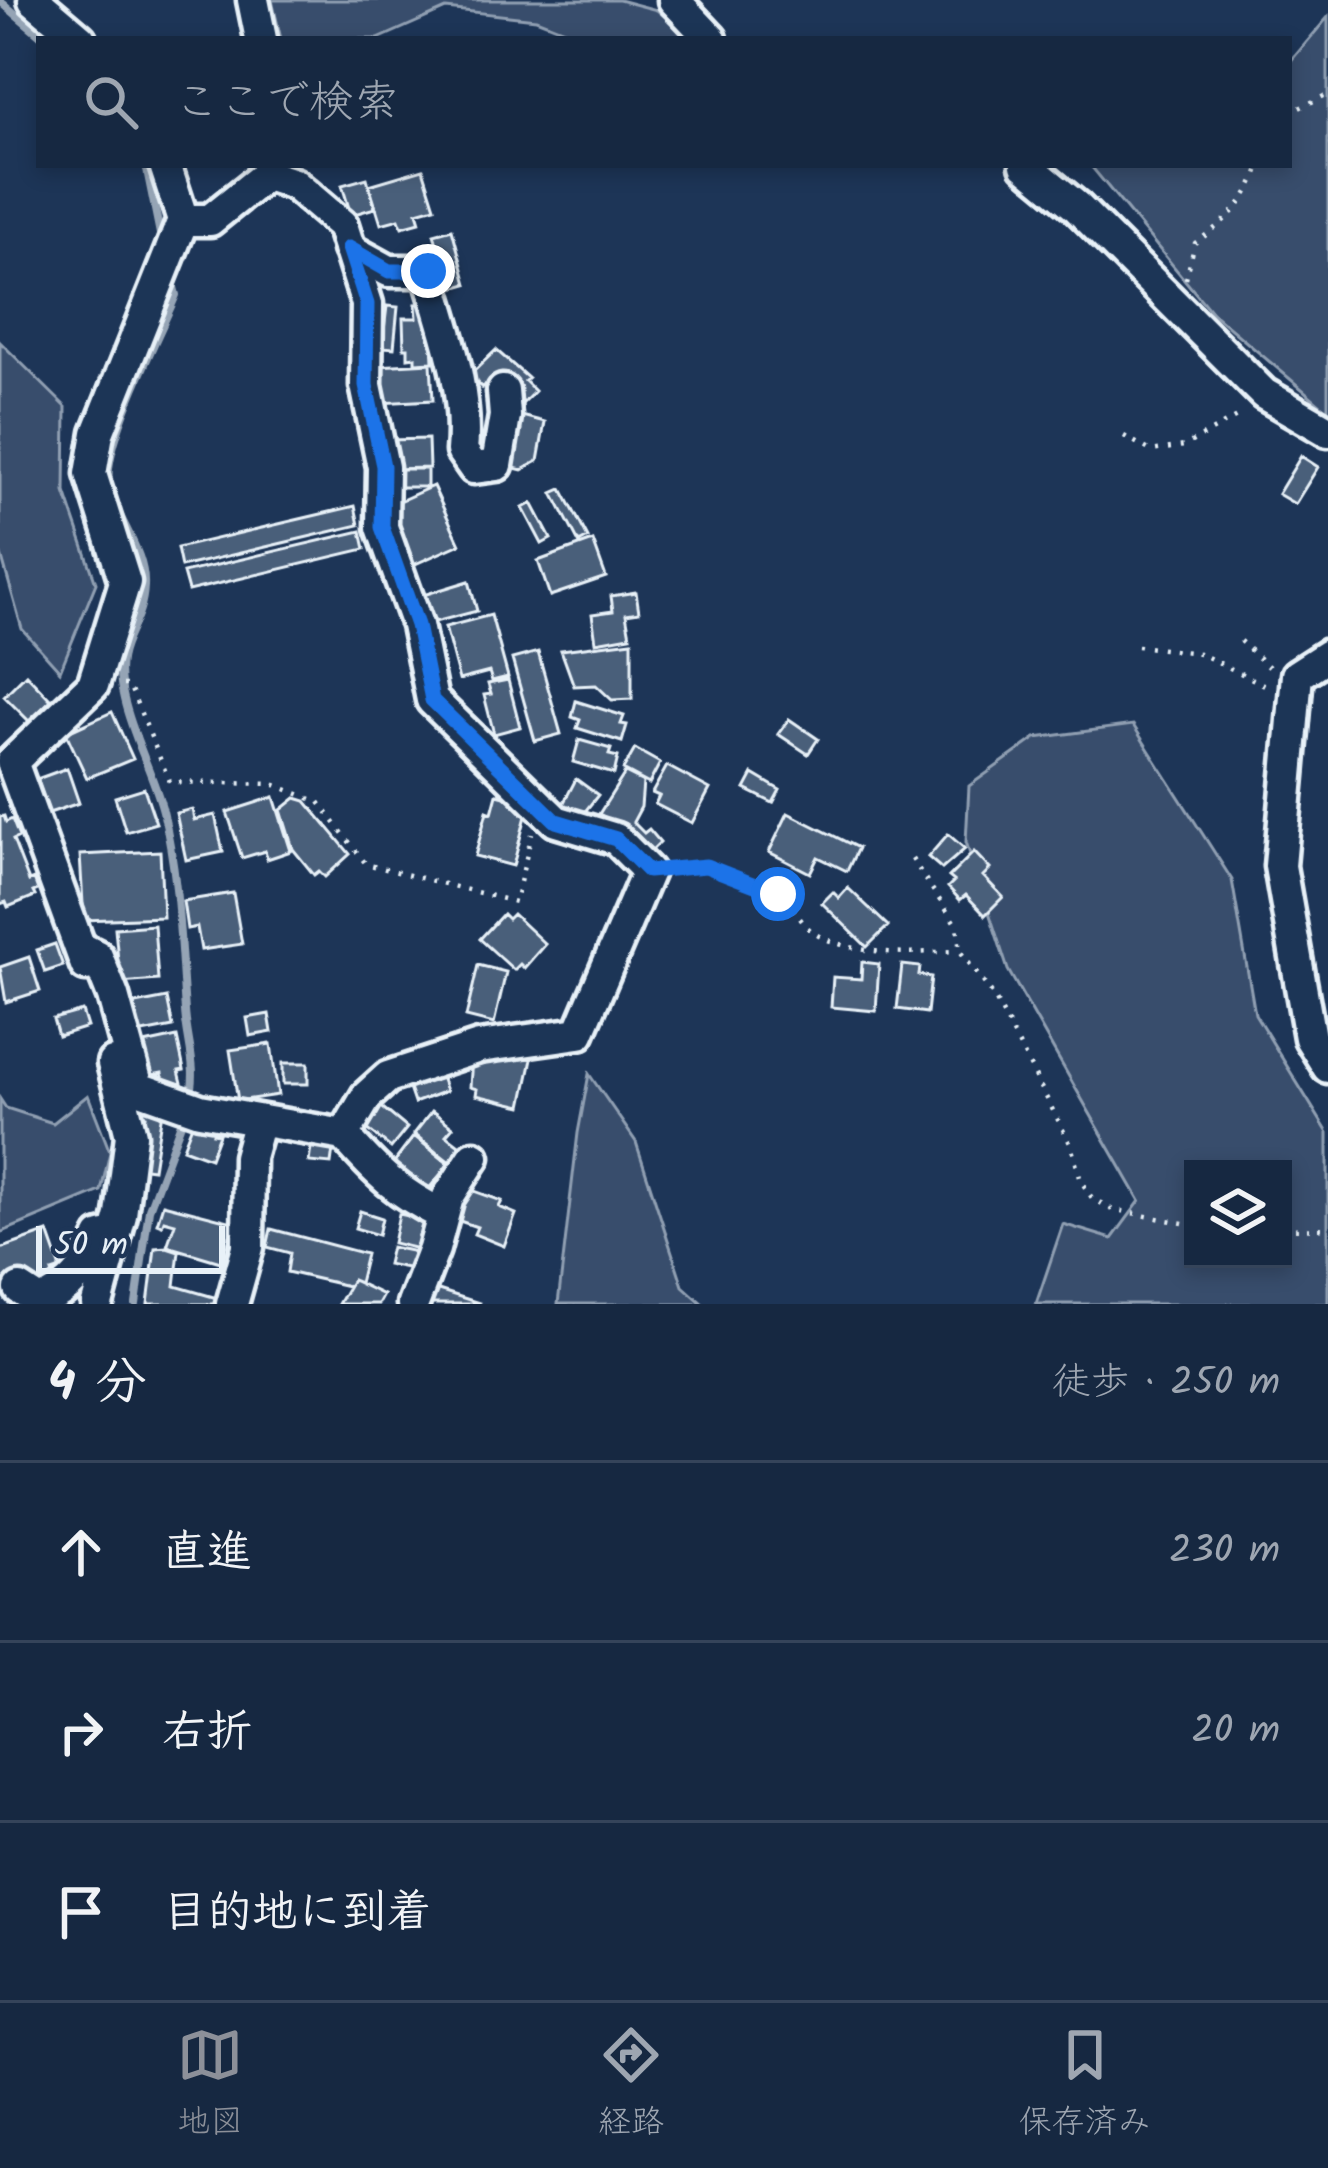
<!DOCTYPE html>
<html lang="ja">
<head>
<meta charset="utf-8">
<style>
	:root { --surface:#162841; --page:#1f3048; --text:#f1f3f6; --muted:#9ea6b1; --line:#35445a; --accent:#8c9099 }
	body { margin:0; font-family:Kalam,"Klee One",sans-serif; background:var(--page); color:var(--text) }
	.controls { position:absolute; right:36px; bottom:36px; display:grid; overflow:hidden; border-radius:0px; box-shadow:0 6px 18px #0003 }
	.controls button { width:108px; height:108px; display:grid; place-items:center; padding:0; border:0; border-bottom:3px solid var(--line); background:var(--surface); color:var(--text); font:60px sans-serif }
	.scale { position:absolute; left:36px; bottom:30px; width:189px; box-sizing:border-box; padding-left:12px; border:6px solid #e8f1f8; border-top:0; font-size:33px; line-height:42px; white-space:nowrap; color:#e8f1f8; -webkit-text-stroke:9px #1d3557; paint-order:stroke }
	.stop { position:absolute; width:36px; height:36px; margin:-27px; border:9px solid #1a73e8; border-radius:50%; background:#fff }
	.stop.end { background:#1a73e8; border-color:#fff; box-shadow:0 3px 12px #0008 }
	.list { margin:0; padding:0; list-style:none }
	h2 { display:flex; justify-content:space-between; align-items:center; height:156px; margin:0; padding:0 48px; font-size:51px }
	h2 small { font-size:39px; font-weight:400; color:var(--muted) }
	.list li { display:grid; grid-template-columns:78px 1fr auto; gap:36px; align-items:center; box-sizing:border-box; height:180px; padding:0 48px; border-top:3px solid var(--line) }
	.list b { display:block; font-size:45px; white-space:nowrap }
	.list em { font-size:39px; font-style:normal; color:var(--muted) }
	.icon { flex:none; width:66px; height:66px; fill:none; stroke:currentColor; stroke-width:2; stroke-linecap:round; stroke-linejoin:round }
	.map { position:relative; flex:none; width:1328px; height:1304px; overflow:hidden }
	.search { position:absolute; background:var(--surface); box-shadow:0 6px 18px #0003; left:36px; right:36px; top:36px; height:132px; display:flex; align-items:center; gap:30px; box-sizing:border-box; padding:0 42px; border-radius:0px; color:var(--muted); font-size:45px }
	.sheet { height:696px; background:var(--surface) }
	nav { display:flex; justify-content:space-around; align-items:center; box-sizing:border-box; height:168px; border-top:3px solid var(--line); background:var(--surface); font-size:33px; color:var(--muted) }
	nav a { display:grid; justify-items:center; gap:6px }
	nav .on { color:var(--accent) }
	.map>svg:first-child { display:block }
</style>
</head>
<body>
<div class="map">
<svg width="1328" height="1304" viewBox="0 0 1328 1304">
	<rect width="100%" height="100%" fill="#1d3557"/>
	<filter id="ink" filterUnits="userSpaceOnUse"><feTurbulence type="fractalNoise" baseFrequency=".00833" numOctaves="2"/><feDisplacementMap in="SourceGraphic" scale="24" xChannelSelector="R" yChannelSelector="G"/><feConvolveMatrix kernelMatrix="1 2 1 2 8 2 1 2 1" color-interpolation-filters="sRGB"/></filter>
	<g filter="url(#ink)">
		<path fill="#374d6c" stroke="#909fb2" stroke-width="3" fill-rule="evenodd" d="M272,0H619L657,10L691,39H587L536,19L446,9L378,39H281Z
			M1328,17V411L1212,313L1090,165H1289V63Z
			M0,342L66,407L65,492L96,583L60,671L22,629L0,551Z
			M1133,725L1232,880L1255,1014L1328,1133V1304H1036L1063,1224L1112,1239L1140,1201L1008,970L966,842L969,786L1036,738ZM1193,1169H1283V1259H1193Z
			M589,1074L636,1142L683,1286L703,1304H558L578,1133Z
			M88,1095L110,1152L101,1191L0,1233V1099L6,1108L53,1123Z"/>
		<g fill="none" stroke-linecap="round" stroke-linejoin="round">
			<path stroke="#95a4b5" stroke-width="8" d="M0,1L45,39
				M146,165L162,244
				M171,276L176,295C159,336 103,443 109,483C114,517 146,550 144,586C142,633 109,640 124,699C133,738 153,773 163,811C179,877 180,944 185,1011C187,1043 199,1070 189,1101
				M136,1304L149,1209L184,1115"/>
		</g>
		<path fill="#495e7a" stroke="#e8f1f8" stroke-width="3" d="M423,169L435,207L417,212L420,222L402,227L399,219L381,224L369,185Z
			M367,178L375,208L351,215L342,185Z
			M452,229L467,284L450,289L434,234Z
			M430,303L433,362L415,363V357L408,358V348H404L403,318H417L416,304Z
			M387,306L398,307L394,348L382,347Z
			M496,350L528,378L525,381L535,391L510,416L484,385L482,388L470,375Z
			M431,363L433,400L379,403L377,366Z
			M518,415L545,422L538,461L522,470L510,467Z
			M428,439L429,468L389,469L388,440Z
			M1301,456L1318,467L1295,504L1278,494Z
			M397,469H427V487H398Z
			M433,486L460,544L413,565L391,505Z
			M562,489L588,538L579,543L553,493Z
			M532,503L551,539L542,544L523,508Z
			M355,506L359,525L181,567L177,548Z
			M361,531L365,549L188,591L183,573Z
			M593,541L606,577L550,596L538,561Z
			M469,581L477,611L431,623L423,595Z
			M636,592L639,612L626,614L630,636L596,642L592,614L613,611L611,596Z
			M491,615L508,677L492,681L489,672L459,680L445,627Z
			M632,641V699L612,700L596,685L574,686L561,650Z
			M538,652L561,734L535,741L512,659Z
			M26,674L51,700L30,722L4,696Z
			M508,680L520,727L494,734L484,695L491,694L488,684Z
			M576,701L624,716L621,724L627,725L622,742L577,728L580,720L572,717Z
			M112,712L133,759L87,778L66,733Z
			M789,719L818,739L808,754L778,734Z
			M579,740L611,749L609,755L618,757L614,774L573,762Z
			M635,749L660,763L649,784L623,770Z
			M667,766L710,789L692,823L655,804L659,796L652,793Z
			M67,768L79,803L49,813L37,779Z
			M625,773L643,782L641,807L633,822L644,833L649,829L660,842L647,855L623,827L599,814Z
			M753,774L780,790L773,803L745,789Z
			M576,779L598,795L583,814L571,813L562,806Z
			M144,788L156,823L126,832L115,797Z
			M497,794L517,799L515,805L528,808L513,866L475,856L487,811L492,813Z
			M274,797L291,851L267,859L265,851L242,858L227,812Z
			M296,798L306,801L350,854L325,877L319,871L314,875L293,849L281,810Z
			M192,809L194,820L215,815L223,852L186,860L176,813Z
			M788,813L858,848L847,871L818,857L810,873L769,852Z
			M4,816L6,822L12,819L19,837L13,840L29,881L34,879L38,890L33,892L35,896L8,907L6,902L0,904V817Z
			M948,834L965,849L942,869L928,857Z
			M160,851L163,917L84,920L80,855Z
			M974,852L990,869L983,876L1003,897L985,915L966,895L960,900L948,887L954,881L949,877Z
			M848,888L888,926L867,947L822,903L833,892L839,898Z
			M233,893L242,944L201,950L197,927L187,929L183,901Z
			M503,914L508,919L513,914L545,944L524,968L520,964L514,970L480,939Z
			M154,925L158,980L120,983L115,928Z
			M55,944L63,966L45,972L37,950Z
			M29,957L40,991L6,1002L0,967Z
			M862,962L879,964L876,1011L831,1007L833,977L861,979Z
			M478,965L506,972L494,1024L466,1017Z
			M902,965L920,967L919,975L931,977L927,1013L897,1009Z
			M167,998L173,1027L137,1034L131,1005Z
			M82,1011L87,1027L58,1036L53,1019Z
			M269,1014L272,1032L250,1036L247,1018Z
			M177,1037L184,1070L179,1071L182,1083L165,1086L162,1073L142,1077L135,1046Z
			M271,1044L278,1095L238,1101L230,1050Z
			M499,1051L532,1059L522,1106L476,1095L477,1089L470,1087L472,1058Z
			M283,1063H308V1084H283Z
			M438,1068L446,1091L414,1103L406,1080Z
			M142,1099L163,1105L153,1169L137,1167L146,1116L140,1115Z
			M378,1104L407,1128L391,1148L362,1125Z
			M432,1111L453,1127L446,1135L463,1148L451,1163L414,1134Z
			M195,1117L216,1124L213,1133L219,1134L210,1158L183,1148Z
			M414,1136L449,1164L427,1191L399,1169L395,1173L389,1169Z
			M312,1140L334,1142L331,1164L309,1162Z
			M466,1188L502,1201L499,1207L516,1214L504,1246L474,1234L477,1227L454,1219Z
			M163,1204L233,1222L224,1263L167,1246L175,1223L164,1220L162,1225L157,1223Z
			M360,1211L382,1218L378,1235L355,1228Z
			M399,1214L424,1219L418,1249L393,1243Z
			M271,1229L366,1254L359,1283L352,1280L348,1286L287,1272L290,1253L267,1247Z
			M48,1232L61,1269L52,1272L55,1281L39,1287L35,1278L10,1287L8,1282L0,1285V1249Z
			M167,1247L179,1251L175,1286L217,1298V1304H148L155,1248Z
			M391,1247L416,1252L412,1269L387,1264Z
			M352,1280L383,1295L378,1304H338Z
			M429,1287L479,1303L478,1304H423Z"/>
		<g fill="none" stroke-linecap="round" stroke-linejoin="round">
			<defs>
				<path id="street" d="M34,0L80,39
					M253,0L261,39
					M674,0L711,39
					M1026,165L1077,207L1264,394L1328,431
					M183,220H210L266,175L267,165
					M349,249L389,271H428C445,330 468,390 462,451L474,468L497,465L505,416L503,391
					M1328,655L1297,675L1280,866L1310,1038L1328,1067
					M12,762L93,685L125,582L91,474L98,433L183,220L165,165
					M12,762L86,965
					M81,948L97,956L113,996L138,1088L200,1110L344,1135L367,1096L388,1077L479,1047L579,1033L648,871L616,839L556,821L432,700L417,625L382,527L383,467L366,385L367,304L342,225L294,184L266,175
					M344,1135C377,1173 398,1193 443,1215
					M20,1289L40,1302C72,1289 87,1268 101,1237L105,1236
					M97,1304L121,1215L131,1135L113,1063
					M232,1304L248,1247L249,1157L259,1121
					M413,1304L434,1249L448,1197L474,1157"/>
			</defs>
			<use href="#street" stroke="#e8f1f8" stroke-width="39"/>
			<path stroke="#e8f1f8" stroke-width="4.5" stroke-dasharray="3 9" stroke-linecap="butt" d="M1289,113L1328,94
				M1186,279L1195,243C1226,221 1249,202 1260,165
				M1124,436L1151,451L1184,446L1242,414
				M1240,641L1269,667
				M1137,646L1199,653L1267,686
				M123,685H129L170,782L273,784L319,802L366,864L515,902L532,834
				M912,859L957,926L960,951L993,995L1071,1145L1081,1181L1092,1198L1111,1209L1193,1225
				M672,869C704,866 753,875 780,895C794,906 802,927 819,936C863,957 911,953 958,951
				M1283,1229L1328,1228"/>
			<use href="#street" stroke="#1d3557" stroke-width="30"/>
		</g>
	</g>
	<g fill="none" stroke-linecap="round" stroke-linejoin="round" filter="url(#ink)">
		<path stroke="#1a73e8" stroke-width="15" d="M428,271H389L349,248L367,304L366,385L383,466L382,527L417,625L432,700L556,821L616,839L648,871L706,866L778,894"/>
	</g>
</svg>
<div class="controls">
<button><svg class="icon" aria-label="layers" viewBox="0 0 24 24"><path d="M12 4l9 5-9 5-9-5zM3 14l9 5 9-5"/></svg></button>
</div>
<div class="scale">50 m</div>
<div class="stop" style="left:778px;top:894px"></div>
<div class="stop end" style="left:428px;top:271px"></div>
<div class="search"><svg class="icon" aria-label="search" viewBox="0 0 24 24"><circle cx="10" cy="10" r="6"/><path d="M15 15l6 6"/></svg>ここで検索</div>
</div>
<section class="sheet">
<h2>4 分<small>徒歩 · 250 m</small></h2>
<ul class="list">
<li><svg class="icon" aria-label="ahead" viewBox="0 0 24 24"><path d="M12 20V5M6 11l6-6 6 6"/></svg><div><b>直進</b></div><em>230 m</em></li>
<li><svg class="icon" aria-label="right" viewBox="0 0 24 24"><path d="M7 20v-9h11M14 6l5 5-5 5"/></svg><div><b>右折</b></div><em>20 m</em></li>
<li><svg class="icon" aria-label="arrive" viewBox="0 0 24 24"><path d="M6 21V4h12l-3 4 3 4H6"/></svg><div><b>目的地に到着</b></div></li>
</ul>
</section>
<nav>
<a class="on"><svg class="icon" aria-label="map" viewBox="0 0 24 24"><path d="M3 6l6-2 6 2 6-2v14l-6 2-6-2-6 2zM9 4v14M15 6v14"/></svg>地図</a>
<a><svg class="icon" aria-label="directions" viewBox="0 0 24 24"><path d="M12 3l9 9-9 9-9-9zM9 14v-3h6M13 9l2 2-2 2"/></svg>経路</a>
<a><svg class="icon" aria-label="saved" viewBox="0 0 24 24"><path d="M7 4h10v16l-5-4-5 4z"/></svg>保存済み</a>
</nav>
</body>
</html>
